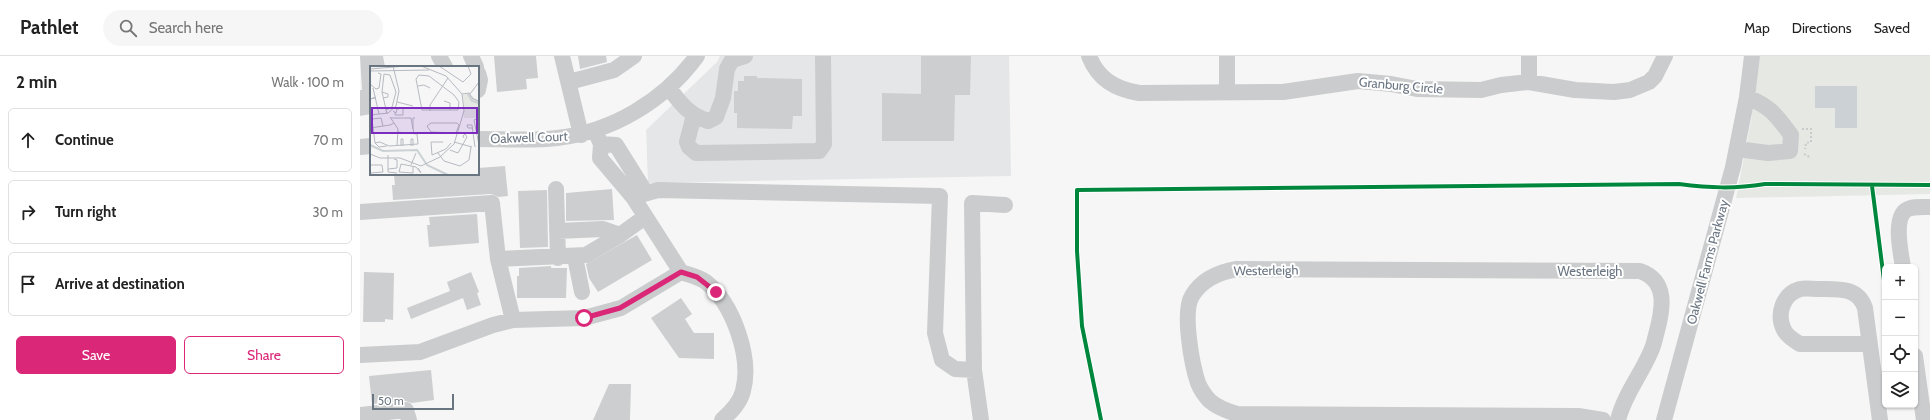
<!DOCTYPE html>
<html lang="en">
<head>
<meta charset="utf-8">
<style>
	:root { --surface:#fff; --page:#f6f6f6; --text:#222; --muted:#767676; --line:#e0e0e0; --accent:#db2777 }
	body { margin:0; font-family:Cabin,sans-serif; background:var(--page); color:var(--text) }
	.controls { position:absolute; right:12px; bottom:12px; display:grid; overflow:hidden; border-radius:6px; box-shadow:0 1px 3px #0004 }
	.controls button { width:36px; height:36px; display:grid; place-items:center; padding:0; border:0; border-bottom:1px solid var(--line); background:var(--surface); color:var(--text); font:20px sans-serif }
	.scale { position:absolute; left:12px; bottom:10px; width:82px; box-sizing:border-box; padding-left:4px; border:2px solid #6a7582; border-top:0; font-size:11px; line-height:14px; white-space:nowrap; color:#6a7582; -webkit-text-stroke:3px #fff; paint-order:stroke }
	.stop { position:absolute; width:12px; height:12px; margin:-9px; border:3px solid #db2777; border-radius:50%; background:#fff }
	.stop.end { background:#db2777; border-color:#fff; box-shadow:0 1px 4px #0008 }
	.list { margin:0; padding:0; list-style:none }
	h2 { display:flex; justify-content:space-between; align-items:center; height:52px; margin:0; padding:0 16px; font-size:17px }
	h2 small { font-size:13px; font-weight:400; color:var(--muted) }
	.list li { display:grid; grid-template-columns:26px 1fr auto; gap:12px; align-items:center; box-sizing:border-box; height:64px; margin:0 8px 8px; padding:0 8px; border:1px solid var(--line); border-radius:6px }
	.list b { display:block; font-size:15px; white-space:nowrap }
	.list em { font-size:13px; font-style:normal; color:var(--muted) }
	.actions { display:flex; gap:8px; padding:12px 16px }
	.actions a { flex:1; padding:9px 0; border:1px solid var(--accent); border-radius:6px; text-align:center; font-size:14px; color:var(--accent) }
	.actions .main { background:var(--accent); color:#fff }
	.icon { flex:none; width:22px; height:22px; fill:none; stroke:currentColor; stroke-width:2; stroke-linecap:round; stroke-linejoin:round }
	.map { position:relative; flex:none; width:1570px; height:364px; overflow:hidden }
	header { display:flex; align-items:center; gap:24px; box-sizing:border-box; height:56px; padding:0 20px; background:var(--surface); border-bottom:1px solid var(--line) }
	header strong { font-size:19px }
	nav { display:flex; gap:22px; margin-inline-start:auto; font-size:14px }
	.search { width:280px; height:36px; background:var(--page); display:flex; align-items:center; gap:10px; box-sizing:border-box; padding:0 14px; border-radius:22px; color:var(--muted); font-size:15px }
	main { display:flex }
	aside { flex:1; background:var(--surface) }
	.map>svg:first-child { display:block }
</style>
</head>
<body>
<header>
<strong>Pathlet</strong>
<div class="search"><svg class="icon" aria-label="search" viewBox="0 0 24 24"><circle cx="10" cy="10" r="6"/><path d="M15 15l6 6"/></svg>Search here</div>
<nav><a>Map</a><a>Directions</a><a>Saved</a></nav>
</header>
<main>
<aside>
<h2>2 min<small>Walk · 100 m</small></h2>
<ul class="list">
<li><svg class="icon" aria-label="ahead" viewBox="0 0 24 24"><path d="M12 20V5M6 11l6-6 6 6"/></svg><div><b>Continue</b></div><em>70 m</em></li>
<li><svg class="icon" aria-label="right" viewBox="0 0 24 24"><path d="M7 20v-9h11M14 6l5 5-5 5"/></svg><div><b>Turn right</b></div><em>30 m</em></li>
<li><svg class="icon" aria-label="arrive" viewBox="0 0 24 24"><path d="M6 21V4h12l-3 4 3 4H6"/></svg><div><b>Arrive at destination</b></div></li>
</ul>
<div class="actions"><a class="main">Save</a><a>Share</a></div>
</aside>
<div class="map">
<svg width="1570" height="364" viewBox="0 0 1570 364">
	<rect width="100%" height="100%" fill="#f6f6f6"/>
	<path fill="#e5e6e7" d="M360,0H649L651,120L288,127L286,74L357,6Z"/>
	<path fill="#e6e8e4" d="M1400,0H1570V138L1376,142L1391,65Z"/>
	<path fill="#cbd1d4" d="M1455,30H1497V72H1475V52H1455Z"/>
	<path fill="#cdcecf" d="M0,0H23L25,11H11V58L0,60V34H2Z
		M134,0H176L178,22L166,23L167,33L137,36Z
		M218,0H246L247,6L220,13Z
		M561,0H611L610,39H595L594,85H522V37L561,38Z
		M384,20H397V22L442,23V60H433L432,73L377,72V57H374V35H378V25H384Z
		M145,110L148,140L139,141L131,138L33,144L32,129H35L34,120L118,118V112Z
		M252,133L254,164L206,165V137Z
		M187,134L188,191L160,192L158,135Z
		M117,158L119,187L69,191L67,169H70L69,161Z
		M277,179L292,204L238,236L229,222L226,208Z
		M191,210V212H207L206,242H157V220H159V212Z
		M4,216L34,217L33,264L25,263V266H3Z
		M111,216L119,236L117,237L121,249L107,254L103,242L51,263L47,252L90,235L87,226Z
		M321,242L332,258L325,263L334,277H354V303L319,302L291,262Z
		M71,314L74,344L52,347L45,345L12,348L9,320Z
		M249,328H271L270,364H233Z"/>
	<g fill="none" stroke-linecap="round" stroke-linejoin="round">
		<path stroke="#c9cacb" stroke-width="2" stroke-dasharray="2 2" stroke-linecap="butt" d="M1442,73H1451V86L1446,87L1445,93
			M1444,98L1451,102"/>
		<path stroke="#cbcccd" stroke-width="16" d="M79,0L85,11
			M111,0L116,11
			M202,0L221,79
			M729,0C738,23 755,33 779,37L923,36L998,25L1031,28L1057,33L1121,34L1141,29L1169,26L1215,34L1254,36L1270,34L1289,26L1295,20L1305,0
			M1169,0V26
			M118,17L120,24L118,34
			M209,26L254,14L274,0
			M309,32C320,47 329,59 348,65L356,61L363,42L367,13L372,4L385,0
			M867,36V0
			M334,59L327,86L329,91L336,97L459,95L464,88L463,0
			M118,83C144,83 171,85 197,82C252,76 304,45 337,0
			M241,88L256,89L286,137
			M0,91L11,90
			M1377,93L1408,97L1430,95L1431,79C1416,59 1411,51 1387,41
			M196,133L198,202
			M273,141L298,134L580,140L575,277L582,304L595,313L614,314L621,364
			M0,156L132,147L138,203L153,264
			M197,175L243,173L260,179
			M215,201L222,236
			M138,203L226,199L260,179L285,161
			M1543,211C1541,198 1533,163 1546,154C1552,150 1562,151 1570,151
			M321,216C329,219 339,221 346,226C373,248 392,301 383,335C380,347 371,356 362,364
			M1509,288H1440C1433,284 1427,280 1424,274C1416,258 1423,238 1440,233C1445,232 1453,233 1459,233C1478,233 1498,231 1505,252L1520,364
			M0,299L60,296L133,269L153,264L224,262L261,252L321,216L273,141L240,102L241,88L235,75
			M1555,300L1564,364
			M614,314L612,147L645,149
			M0,359L46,354L49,364
			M1243,364L1218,360L877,358C867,355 858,352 850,345C845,340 841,334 838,327C832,309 822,256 832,240C842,223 859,216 877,213L1280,215C1308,225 1303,252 1297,275C1295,282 1294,289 1291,295C1281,319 1264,339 1258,364
			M1304,364L1373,111L1387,41L1392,0"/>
		<defs>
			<path id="cycleway" d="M1512,130L1525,232
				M741,364L722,270L717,195V134L1319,128C1350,132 1374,133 1405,128L1570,129"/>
		</defs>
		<use href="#cycleway" stroke="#fff" stroke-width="6"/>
		<use href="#cycleway" stroke="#00873e" stroke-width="4"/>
	</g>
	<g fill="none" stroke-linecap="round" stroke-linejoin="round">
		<path stroke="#db2777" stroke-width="5" d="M224,262L260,252L321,216L337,221L356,236"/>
	</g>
	<g text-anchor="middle" stroke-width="4" stroke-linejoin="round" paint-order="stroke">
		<g font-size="13" fill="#6a7582" stroke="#fff">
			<text transform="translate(1041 29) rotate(5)" y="5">Granburg Circle</text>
			<text transform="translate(169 81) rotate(-2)" y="5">Oakwell Court</text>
			<text transform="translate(1347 206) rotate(-75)" y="5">Oakwell Farms Parkway</text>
			<text transform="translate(906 214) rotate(-1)" y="5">Westerleigh</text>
			<text x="1230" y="220">Westerleigh</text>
		</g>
	</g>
	<g transform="translate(10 10)">
		<rect width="109" height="109" fill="#f6f6f6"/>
		<path d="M98,27L109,35V52H94L93,29Z" fill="#e6e8e4"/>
		<path fill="none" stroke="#cbd1d4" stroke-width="2" d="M98,28L102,35L109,37M0,79L13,85L47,84L57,99L78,109"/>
		<path fill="none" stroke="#b6bac1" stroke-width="1" d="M69,0L93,16L101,8L98,0M0,3L36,0M0,5L59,4M49,9L59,10L84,29L89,36L88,44H52L46,13ZM0,18L6,23L9,22L11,8L8,7M48,20L54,19L60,22M3,22L9,48M12,26L18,28V31L13,32M92,28L99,27L103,33L109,35M100,28L109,16M6,31L0,33L6,32M74,35L80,37V44M27,36L43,40M16,44L22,41L26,26L20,9L14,8L12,26L17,48M23,45L26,47L27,43L33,42V49H25V46M60,45V39L78,12M0,49L18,47L26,40L29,25L23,0M21,52H41L44,68M109,52L104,54L109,79M24,57L28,63L27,80M61,57H87L89,59L86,67L61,66L57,60ZM13,60L11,52L2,53L5,77L10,76L19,80L48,78L47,68L27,66M0,62L20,59L24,57L20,51M102,62H98L97,59H102L104,74L105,81M43,63V52H45M73,76H61L62,89L76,83L81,77M84,76L102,81M5,77L9,81L17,80M31,80V73H33V80M41,80V73H43V80M80,84L88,87L97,71L95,68L93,70L94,72M68,87L74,95L90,100L99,94L101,81M0,88L10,92H30L51,100L70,91L84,78L94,45L92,28L76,10L51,0M18,89V106L27,107M0,99H12L13,106L0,107M41,99L46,87M43,100V107L29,106L31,98L46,101L51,107L48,102M18,103L27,102V94L24,93"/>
		<path fill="#7b2cbf" fill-opacity="0.15" stroke="#7b2cbf" stroke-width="2" d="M2,42H107V67H2Z"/>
		<rect width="109" height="109" fill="none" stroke="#6a7582" stroke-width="2"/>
	</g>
</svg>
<div class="controls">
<button>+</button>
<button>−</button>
<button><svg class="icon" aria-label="locate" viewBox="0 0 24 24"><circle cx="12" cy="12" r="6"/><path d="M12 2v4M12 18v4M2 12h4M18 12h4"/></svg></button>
<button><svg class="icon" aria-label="layers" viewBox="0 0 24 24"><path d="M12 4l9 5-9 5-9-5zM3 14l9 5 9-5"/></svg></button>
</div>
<div class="scale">50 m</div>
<div class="stop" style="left:224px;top:262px"></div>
<div class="stop end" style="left:356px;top:236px"></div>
</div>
</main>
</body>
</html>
